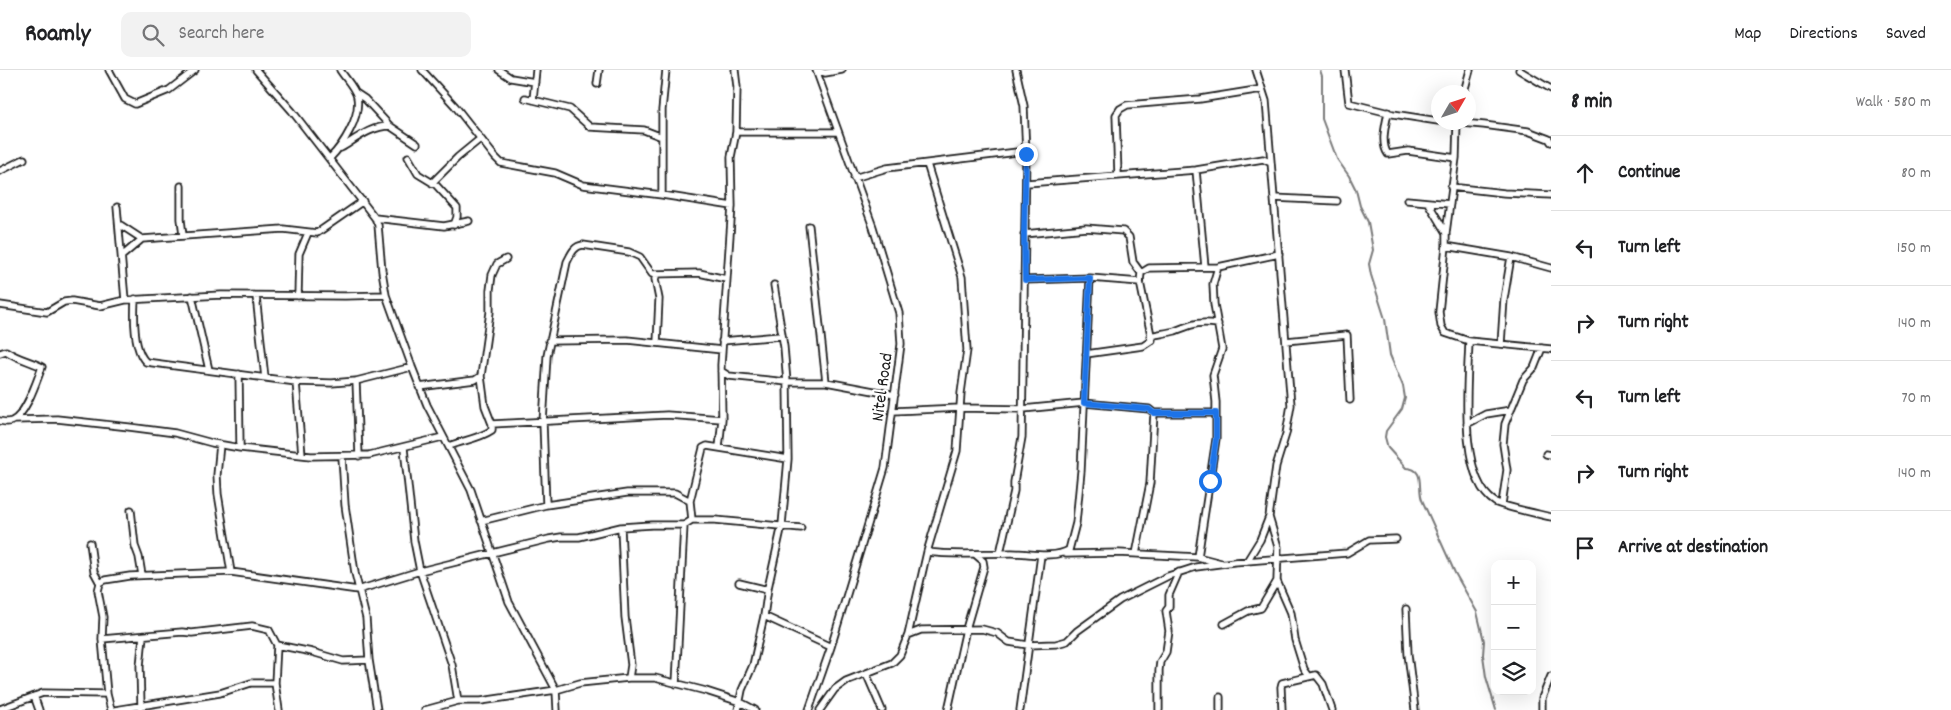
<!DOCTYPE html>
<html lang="en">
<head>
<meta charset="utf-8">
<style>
	:root { --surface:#fff; --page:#f2f2f2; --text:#202124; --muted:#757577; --line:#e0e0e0 }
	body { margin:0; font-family:Dekko,sans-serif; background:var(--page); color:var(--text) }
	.controls { position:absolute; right:15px; bottom:15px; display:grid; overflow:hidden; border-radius:10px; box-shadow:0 5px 20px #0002 }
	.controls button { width:45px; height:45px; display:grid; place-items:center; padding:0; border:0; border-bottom:1px solid var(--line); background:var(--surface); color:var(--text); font:25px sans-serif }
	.compass { position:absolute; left:1431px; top:15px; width:45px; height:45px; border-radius:50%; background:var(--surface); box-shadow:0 5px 20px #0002; rotate:51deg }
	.stop { position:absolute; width:15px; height:15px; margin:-11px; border:4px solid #1a73e8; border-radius:50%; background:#fff }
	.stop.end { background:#1a73e8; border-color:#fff; box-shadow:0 1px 5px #0008 }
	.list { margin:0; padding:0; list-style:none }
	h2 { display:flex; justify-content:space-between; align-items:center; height:65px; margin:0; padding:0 20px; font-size:21px }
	h2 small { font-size:16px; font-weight:400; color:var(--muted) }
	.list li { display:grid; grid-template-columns:32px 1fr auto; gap:15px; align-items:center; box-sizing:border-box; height:75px; padding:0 20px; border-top:1px solid var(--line) }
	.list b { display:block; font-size:19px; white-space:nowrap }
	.list em { font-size:16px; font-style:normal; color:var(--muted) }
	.icon { flex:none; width:28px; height:28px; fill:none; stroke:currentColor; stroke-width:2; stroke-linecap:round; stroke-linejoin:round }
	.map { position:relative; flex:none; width:1551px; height:640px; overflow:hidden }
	header { display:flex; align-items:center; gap:30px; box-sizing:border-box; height:70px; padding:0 25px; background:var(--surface); border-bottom:1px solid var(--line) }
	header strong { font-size:24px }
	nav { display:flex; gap:28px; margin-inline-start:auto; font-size:18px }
	.search { width:350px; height:45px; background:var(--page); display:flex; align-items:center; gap:12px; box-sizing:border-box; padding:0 18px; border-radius:10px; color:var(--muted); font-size:19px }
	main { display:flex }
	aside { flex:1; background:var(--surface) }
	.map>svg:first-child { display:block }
</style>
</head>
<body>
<header>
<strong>Roamly</strong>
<div class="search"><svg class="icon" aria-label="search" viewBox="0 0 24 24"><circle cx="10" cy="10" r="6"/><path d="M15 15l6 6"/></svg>Search here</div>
<nav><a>Map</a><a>Directions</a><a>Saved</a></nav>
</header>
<main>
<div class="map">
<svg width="1551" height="640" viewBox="0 0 1551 640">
	<rect width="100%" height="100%" fill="#fff"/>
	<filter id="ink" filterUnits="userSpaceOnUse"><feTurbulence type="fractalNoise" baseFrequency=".02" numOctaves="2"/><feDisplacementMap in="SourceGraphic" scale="10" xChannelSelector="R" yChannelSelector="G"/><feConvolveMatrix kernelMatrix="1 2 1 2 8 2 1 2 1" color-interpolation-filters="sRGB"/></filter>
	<g filter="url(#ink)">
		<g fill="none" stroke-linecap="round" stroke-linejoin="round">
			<path stroke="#7a7a7a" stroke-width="2" d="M1320,0L1322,6V49L1337,89L1349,106L1356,120L1360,136L1368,152L1373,180L1369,194L1371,205L1385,249L1390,285L1403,316L1405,328L1402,339L1386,361L1385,367L1388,378L1406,398C1426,399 1417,417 1422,430L1455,503L1477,542L1484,571L1483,585L1486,607L1496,640"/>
			<defs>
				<path id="minor" d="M109,0L125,29L135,34L169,20L195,0
					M256,0L292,41L375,148L378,155L382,201L386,225L412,297L427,335L471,420L509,532L556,620L557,640
					M422,0L455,36L495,87L501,93L555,103L583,115L662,125L732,136
					M499,0L511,8L535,12
					M816,0L825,3L842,0
					M1345,0L1349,33L1393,44L1438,51
					M1519,0L1551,19
					M597,14L599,0
					M1464,22L1470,0
					M356,23L365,29L390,56
					M525,28L570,39L590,57L644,60L662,67
					M533,30L536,0
					M1388,42C1386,54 1380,73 1388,84L1408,81L1456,88
					M1450,52L1484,55L1528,61L1549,69L1551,72
					M1457,52L1456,88L1446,163V176L1439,242L1441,256L1445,263L1469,271L1551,279
					M736,62H837
					M341,78C356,69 371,56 390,56L417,74
					M408,87L418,104L436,115L457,138V147L454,155
					M330,88C343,75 361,47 357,27C355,18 345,8 340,0
					M1196,100L1205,197
					M0,101L24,89
					M1118,105L1116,45L1120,39L1127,35L1200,29L1262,19
					M854,108L887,98L1017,82L1026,84
					M432,113L458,87L480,69
					M1027,113L1196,100L1263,89L1271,93
					M181,116V149L183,166
					M1451,117L1504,123L1551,125
					M662,125V40L666,0
					M1274,128L1337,131
					M1407,130L1450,134
					M1428,133L1446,163
					M117,137L125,230
					M375,148L444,156L469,151
					M119,154L142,169
					M809,156L826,312
					M1024,164L1086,158L1123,161L1129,167L1133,192L1141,203
					M1446,176L1511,187L1551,198
					M122,186L142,169L283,159L317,163L363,131
					M1025,210L1090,208L1140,212L1141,203L1149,198L1218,197L1279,184
					M774,215L784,277L787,312L788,389L782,455L768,518L764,546L831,577
					M192,226L209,300
					M256,226L265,308
					M298,226L299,184L308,163
					M135,229C134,246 133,280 146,292L296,312L332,313L356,311L412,297
					M0,235L47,242L64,232L72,231L100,236L125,230L221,225L345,226L386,225
					M1150,266C1158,264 1167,263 1175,261C1193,254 1198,251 1218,254
					M549,271L627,270L722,280
					M722,271L781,266
					M1286,271L1347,265L1350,330
					M1469,271C1468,311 1457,408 1495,432C1504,437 1539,444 1551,447
					M657,273L659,229L655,209L657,204
					M1501,274L1504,229L1511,187
					M0,283L6,281C18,289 30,291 42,297C37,310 26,345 12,351C8,353 4,352 0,351
					M1086,284L1143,276L1152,270L1140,212
					M721,301L729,306L787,312H826L895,325
					M239,304L240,378
					M356,311L359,386
					M296,312L302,385
					M419,317L475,310L481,306
					M893,341L960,338L1023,339L1084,333L1149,339L1154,343L1150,413L1136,484
					M1154,343H1216
					M14,350L57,349L129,357L175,363L212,373L240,378L311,386L369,385L443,367
					M492,354L667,345L722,349
					M1467,354L1486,344L1511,340
					M220,374L217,405L218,424L231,502
					M449,376C463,370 479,369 492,360V354L485,336L481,306L490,242V220L492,205L497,194L506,189
					M404,378L414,471L420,501L452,595L458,631
					M719,378L722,349L721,295L732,136L731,87L736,62L737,17L735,0
					M1546,384L1551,385
					M342,387L345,435L355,503L366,548L369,590L377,640
					M1502,434L1507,400L1503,374L1505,354L1523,310L1534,298L1542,278
					M546,435L543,352L547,286L567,192C571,184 574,176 583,175L629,182L640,187L652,204L699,203L726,209
					M131,440L135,476L139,487L142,505
					M1269,447L1278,477L1277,511L1291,543L1295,570L1304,599L1309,606
					M692,450L690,431L703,378L707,376L788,389
					M481,451L546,435L627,423H675L690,431
					M621,457L625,547L631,595L629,608
					M90,473L94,502L100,513L98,521L103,547L102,569L107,624L111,640
					M927,482C956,486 983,483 1012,483C1031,483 1052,489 1069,480L1076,453L1081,401L1090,208
					M1000,483L1014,421V412L1022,367L1026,84L1024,36L1016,0
					M1066,484L1119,483L1198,487L1221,493
					M1198,487L1216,369V332L1213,305L1222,279L1214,234L1213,214L1218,197
					M1247,491L1260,470L1269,447L1276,396L1286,364L1291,335L1266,31L1256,0
					M100,513L105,510L130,506L231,502L358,520L420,501L549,469L561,467H579L621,457L652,455H684L692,450H715L801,458
					M739,513L764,519L768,518
					M1406,539L1408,584L1415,640
					M1224,554L1248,541L1261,538L1277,511
					M908,565L921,560L982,559L997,563L1009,572L1028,575L1056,574L1067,571L1077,561L1120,530L1168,506L1196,497L1234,492L1347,483L1369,470L1396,469
					M102,569L182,562L192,563L252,556L269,560L277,575L312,582L343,591L369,590
					M277,575L275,613L279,640
					M866,603L882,640
					M676,614L684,455
					M34,626L39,640
					M141,637L140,596L143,566
					M0,639L43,623L107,624
					M115,640L220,623L251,613H275
					M425,640L458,631H481L556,620L580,613L629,608H655L706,621L740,632L755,640
					M738,640L742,620L753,595L764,546
					M809,640L831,577L885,398L901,274L899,243L873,157L816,0
					M820,640L835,619L846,611L892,593L900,585L908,565L927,482L957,381L961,323L967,280L962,207L927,94
					M948,640L966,559L984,497L983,491L976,485
					M1020,640L1041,485
					M1159,640V600L1160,592L1166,582L1169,561L1166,541L1169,537V525L1179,502
					M1220,640V627
					M1282,640L1281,617L1282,613L1316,605L1323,614L1332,640
					M1542,640V628L1551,606"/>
			</defs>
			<use href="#minor" stroke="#1c1c1c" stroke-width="9"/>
			<use href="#minor" stroke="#fff" stroke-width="5.5"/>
		</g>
	</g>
	<g fill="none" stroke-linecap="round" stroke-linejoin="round" filter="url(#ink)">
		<path stroke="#1a73e8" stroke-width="6" d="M1026,84L1024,164L1025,210L1090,208L1084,333L1149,339L1154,343H1216V369L1210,411"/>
	</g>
	<g text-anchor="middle" stroke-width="4.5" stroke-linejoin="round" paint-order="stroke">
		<g font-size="18" fill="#1c1c1c" stroke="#fff">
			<text transform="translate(881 317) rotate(-82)" y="6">Nitel Road</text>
		</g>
	</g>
</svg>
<div class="controls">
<button>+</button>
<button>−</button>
<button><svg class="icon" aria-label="layers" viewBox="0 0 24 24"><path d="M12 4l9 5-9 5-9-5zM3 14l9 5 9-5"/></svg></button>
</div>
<svg class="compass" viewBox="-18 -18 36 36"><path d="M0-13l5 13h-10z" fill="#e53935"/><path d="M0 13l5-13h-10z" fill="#757577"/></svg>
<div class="stop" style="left:1210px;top:411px"></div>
<div class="stop end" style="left:1026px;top:84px"></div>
</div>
<aside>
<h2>8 min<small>Walk · 580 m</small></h2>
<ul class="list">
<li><svg class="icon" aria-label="ahead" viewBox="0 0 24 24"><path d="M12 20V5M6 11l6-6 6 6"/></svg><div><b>Continue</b></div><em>80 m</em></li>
<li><svg class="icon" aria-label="left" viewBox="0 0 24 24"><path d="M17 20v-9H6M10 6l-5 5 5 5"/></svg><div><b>Turn left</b></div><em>150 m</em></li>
<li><svg class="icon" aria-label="right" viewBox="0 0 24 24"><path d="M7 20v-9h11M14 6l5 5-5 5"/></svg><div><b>Turn right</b></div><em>140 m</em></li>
<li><svg class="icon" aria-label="left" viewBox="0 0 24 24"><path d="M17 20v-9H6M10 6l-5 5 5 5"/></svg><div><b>Turn left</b></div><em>70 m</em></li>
<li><svg class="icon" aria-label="right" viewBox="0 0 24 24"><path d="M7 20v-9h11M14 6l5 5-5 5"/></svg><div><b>Turn right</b></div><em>140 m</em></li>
<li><svg class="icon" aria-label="arrive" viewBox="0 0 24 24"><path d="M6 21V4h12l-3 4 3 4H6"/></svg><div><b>Arrive at destination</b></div></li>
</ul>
</aside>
</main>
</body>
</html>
